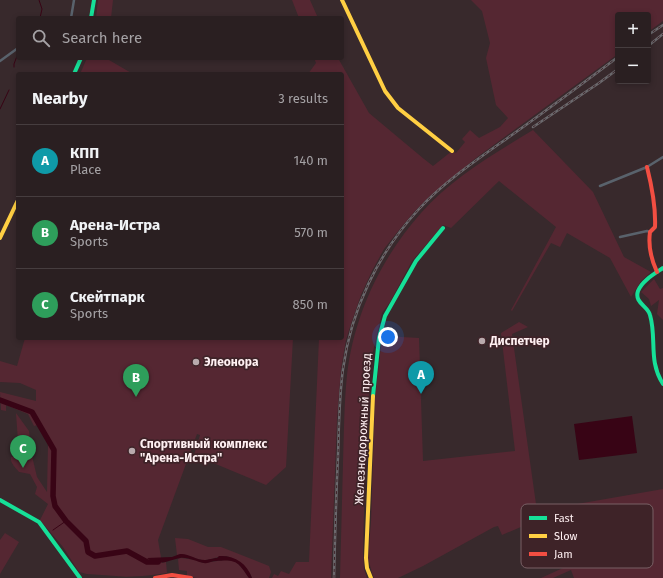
<!DOCTYPE html>
<html lang="en">
<head>
<meta charset="utf-8">
<style>
	:root { --surface:#2a1f21; --page:#32272a; --text:#f1f3f6; --muted:#a5a2a5; --line:#463d3f; --accent:#d93025 }
	body { margin:0; font-family:"Fira Sans",sans-serif; background:var(--page); color:var(--text) }
	.controls { position:absolute; right:12px; top:12px; display:grid; overflow:hidden; border-radius:4px; box-shadow:0 2px 6px #0003 }
	.controls button { width:36px; height:36px; display:grid; place-items:center; padding:0; border:0; border-bottom:1px solid var(--line); background:var(--surface); color:var(--text); font:20px sans-serif }
	.you { position:absolute; left:388px; top:337px; width:14px; height:14px; margin:-10px; border:3px solid #fff; border-radius:50%; background:#1a73e8; box-shadow:0 0 0 6px #1a73e833 }
	.badge { display:grid; place-items:center; width:26px; height:26px; border-radius:50%; background:var(--accent); color:#fff; font-size:13px; font-weight:700 }
	.pin { position:absolute; translate:-50% -33px; filter:drop-shadow(0 1px 2px #0008) }
	.pin::after { content:''; position:absolute; top:21px; width:14px; height:12px; background:inherit; clip-path:polygon(0 0,100% 0,50% 100%) }
	.list { margin:0; padding:0; list-style:none }
	h2 { display:flex; justify-content:space-between; align-items:center; height:52px; margin:0; padding:0 16px; font-size:17px }
	h2 small { font-size:13px; font-weight:400; color:var(--muted) }
	.list li { display:grid; grid-template-columns:26px 1fr auto; gap:12px; align-items:center; box-sizing:border-box; height:72px; padding:0 16px; border-top:1px solid var(--line) }
	.list b { display:block; font-size:15px; white-space:nowrap }
	.list p { margin:0; font-size:13px; white-space:nowrap; color:var(--muted) }
	.list em { font-size:13px; font-style:normal; color:var(--muted) }
	.icon { flex:none; width:22px; height:22px; fill:none; stroke:currentColor; stroke-width:2; stroke-linecap:round; stroke-linejoin:round }
	.map { position:relative; flex:none; width:663px; height:578px; overflow:hidden }
	.search { position:absolute; background:var(--surface); box-shadow:0 2px 6px #0003; left:16px; top:16px; width:328px; height:44px; display:flex; align-items:center; gap:10px; box-sizing:border-box; padding:0 14px; border-radius:4px; color:var(--muted); font-size:15px }
	.panel { position:absolute; background:var(--surface); box-shadow:0 2px 6px #0003; left:16px; top:72px; width:328px; height:268px; border-radius:4px }
	.map>svg:first-child { display:block }
</style>
</head>
<body>
<div class="map">
<svg width="663" height="578" viewBox="0 0 663 578">
	<rect width="100%" height="100%" fill="#38292c"/>
	<path fill="#552732" d="M98,0H113L111,18H96Z
		M292,0H310L318,18H299Z
		M471,0H663V21L648,32V15H618V54L476,158L431,195L414,212L395,235L384,249L372,271L361,295L352,321L346,340L341,369L337,419L331,578H272L274,574L278,576L281,571L289,574L296,562H309L319,338H342V74H308L316,63L314,58H338L369,113L424,159L433,166L452,151L456,153L465,142L462,139L470,130L479,138L500,127L508,118L496,105L486,58L490,43L482,11Z
		M87,58H109V60L133,74H80Z
		M533,130L593,192L624,257L651,272L641,281L631,297L610,258L567,233L560,247L551,243L512,311L511,310L556,227L499,181L451,228L443,225L412,261L390,302L382,313L372,356L366,432L363,553L364,569L367,578H340C341,540 342,501 343,463C344,434 344,404 347,375C354,315 381,258 421,213C452,178 494,154 533,130Z
		M654,279L660,289L663,288V320L657,314L659,300L651,306L649,299L641,292Z
		M519,322L528,327L512,334L537,511L663,489V578H574L571,570L553,578H541L563,568L564,565L542,518L502,535L498,526L494,527L423,566L398,578H374L372,573L368,558L371,522L375,397L382,338L385,336L419,338L423,461L515,451L501,333Z
		M25,338H293L286,467L266,485L194,455L200,435L197,434L158,540L162,563L166,562L167,573C155,575 127,578 116,576L87,574L79,572L63,547L40,520L48,504L35,494L37,487L30,474L19,472C15,467 10,463 11,457L25,453L18,441L16,413L29,431L32,456L37,477L47,492L48,445L41,424L34,426L28,414L6,405V411L1,410L0,392L36,401V390L20,383L0,382V361L17,366Z
		M5,533L19,542L0,574V540Z
		M175,538L188,539L208,547H221L269,566L271,572L269,578H252L251,575C244,568 235,556 224,556C218,556 211,560 205,560C196,560 187,553 177,555Z
		M181,558L196,560L203,563L225,560L235,561L243,569L249,578H197L187,576V571L179,570L178,559Z"/>
	<path fill="#380415" d="M632,416L637,453L579,460L574,424Z
		M180,554C188,553 196,560 205,560C207,560 214,558 217,558L219,556C234,555 247,563 252,578H249C238,562 237,559 216,561C212,561 208,564 204,563C196,562 189,557 180,558C166,561 159,567 147,558L172,557Z"/>
	<g fill="none" stroke-linecap="round" stroke-linejoin="round">
		<path stroke="#380415" stroke-width="1" d="M39,0L42,9L40,18
			M14,67V64L17,56
			M0,109L9,90
			M53,530L66,521"/>
		<path stroke="#380415" stroke-width="5.5" d="M0,400L32,412L54,450L53,496L55,506L66,521L86,541L88,552L95,556L127,551L147,562H158"/>
		<path stroke="#59626c" stroke-width="2.5" d="M71,18L74,0
			M0,61L18,48
			M600,186L647,167L663,157
			M620,237L647,231L650,232"/>
		<path stroke="#16e098" stroke-width="4" d="M91,18L94,0
			M74,74L81,58
			M663,268C654,274 642,281 638,291C634,303 648,306 650,315C657,339 648,361 663,384
			M373,396L379,338L385,316L416,261L443,228
			M0,500L39,522L80,578"/>
		<path stroke="#ffcf43" stroke-width="4" d="M342,0L385,91L398,108L452,151
			M0,238L18,200
			M371,578L367,568L366,558L373,396"/>
		<path stroke="#f24e42" stroke-width="4" d="M647,167C652,187 656,206 655,227L650,232C648,246 651,259 657,272
			M155,578L172,575L191,578"/>
		<defs>
			<path id="rail" d="M648,35L663,25
				M648,46L663,34
				M533,127L599,83L618,69
				M334,578C335,537 336,497 338,456C339,427 339,398 343,369C351,310 378,253 419,209C445,181 478,159 509,137C546,111 582,84 618,57"/>
		</defs>
		<use href="#rail" stroke="#6b696d" stroke-width="2.5"/>
		<use href="#rail" stroke="#3e2328" stroke-width="1" stroke-dasharray="3" stroke-linecap="butt"/>
	</g>
	<g fill="#b9aaad" stroke="#3e2328" stroke-width="1.5">
		<circle cx="482" cy="341" r="4"/>
		<circle cx="196" cy="362" r="4"/>
		<circle cx="132" cy="451" r="4"/>
	</g>
	<g text-anchor="middle" stroke-width="3.5" stroke-linejoin="round" paint-order="stroke">
		<g font-size="12" font-weight="bold" fill="#fff0f2" stroke="#3e2328" text-anchor="start">
			<text x="490" y="345">Диспетчер</text>
			<text x="204" y="366">Элеонора</text>
			<text x="140" y="448">Спортивный комплекс<tspan x="140" dy="14">"Арена-Истра"</tspan></text>
		</g>
		<g font-size="12" fill="#fff0f2" stroke="#3e2328">
			<text transform="translate(363 429) rotate(-87)" y="4">Железнодорожный проезд</text>
		</g>
	</g>
	<rect x="521" y="504" width="132" height="64" rx="6" fill="#3e2328" stroke="#786065" stroke-width="1"/>
	<rect x="529" y="516" width="18" height="4" fill="#16e098"/>
	<rect x="529" y="534" width="18" height="4" fill="#ffcf43"/>
	<rect x="529" y="552" width="18" height="4" fill="#f24e42"/>
	<g font-size="11" fill="#fff0f2">
		<text x="554" y="522">Fast</text>
		<text x="554" y="540">Slow</text>
		<text x="554" y="558">Jam</text>
	</g>
</svg>
<div class="controls">
<button>+</button>
<button>−</button>
</div>
<div class="you"></div>
<div class="pin badge" style="left:421px;top:394px;background:#0f9aa8">A</div>
<div class="pin badge" style="left:136px;top:397px;background:#2e9e5b">B</div>
<div class="pin badge" style="left:23px;top:468px;background:#2e9e5b">C</div>
<div class="search"><svg class="icon" aria-label="search" viewBox="0 0 24 24"><circle cx="10" cy="10" r="6"/><path d="M15 15l6 6"/></svg>Search here</div>
<section class="panel">
<h2>Nearby<small>3 results</small></h2>
<ul class="list">
<li><span class="badge" style="background:#0f9aa8">A</span><div><b>КПП</b><p>Place</p></div><em>140 m</em></li>
<li><span class="badge" style="background:#2e9e5b">B</span><div><b>Арена-Истра</b><p>Sports</p></div><em>570 m</em></li>
<li><span class="badge" style="background:#2e9e5b">C</span><div><b>Скейтпарк</b><p>Sports</p></div><em>850 m</em></li>
</ul>
</section>
</div>
</body>
</html>
